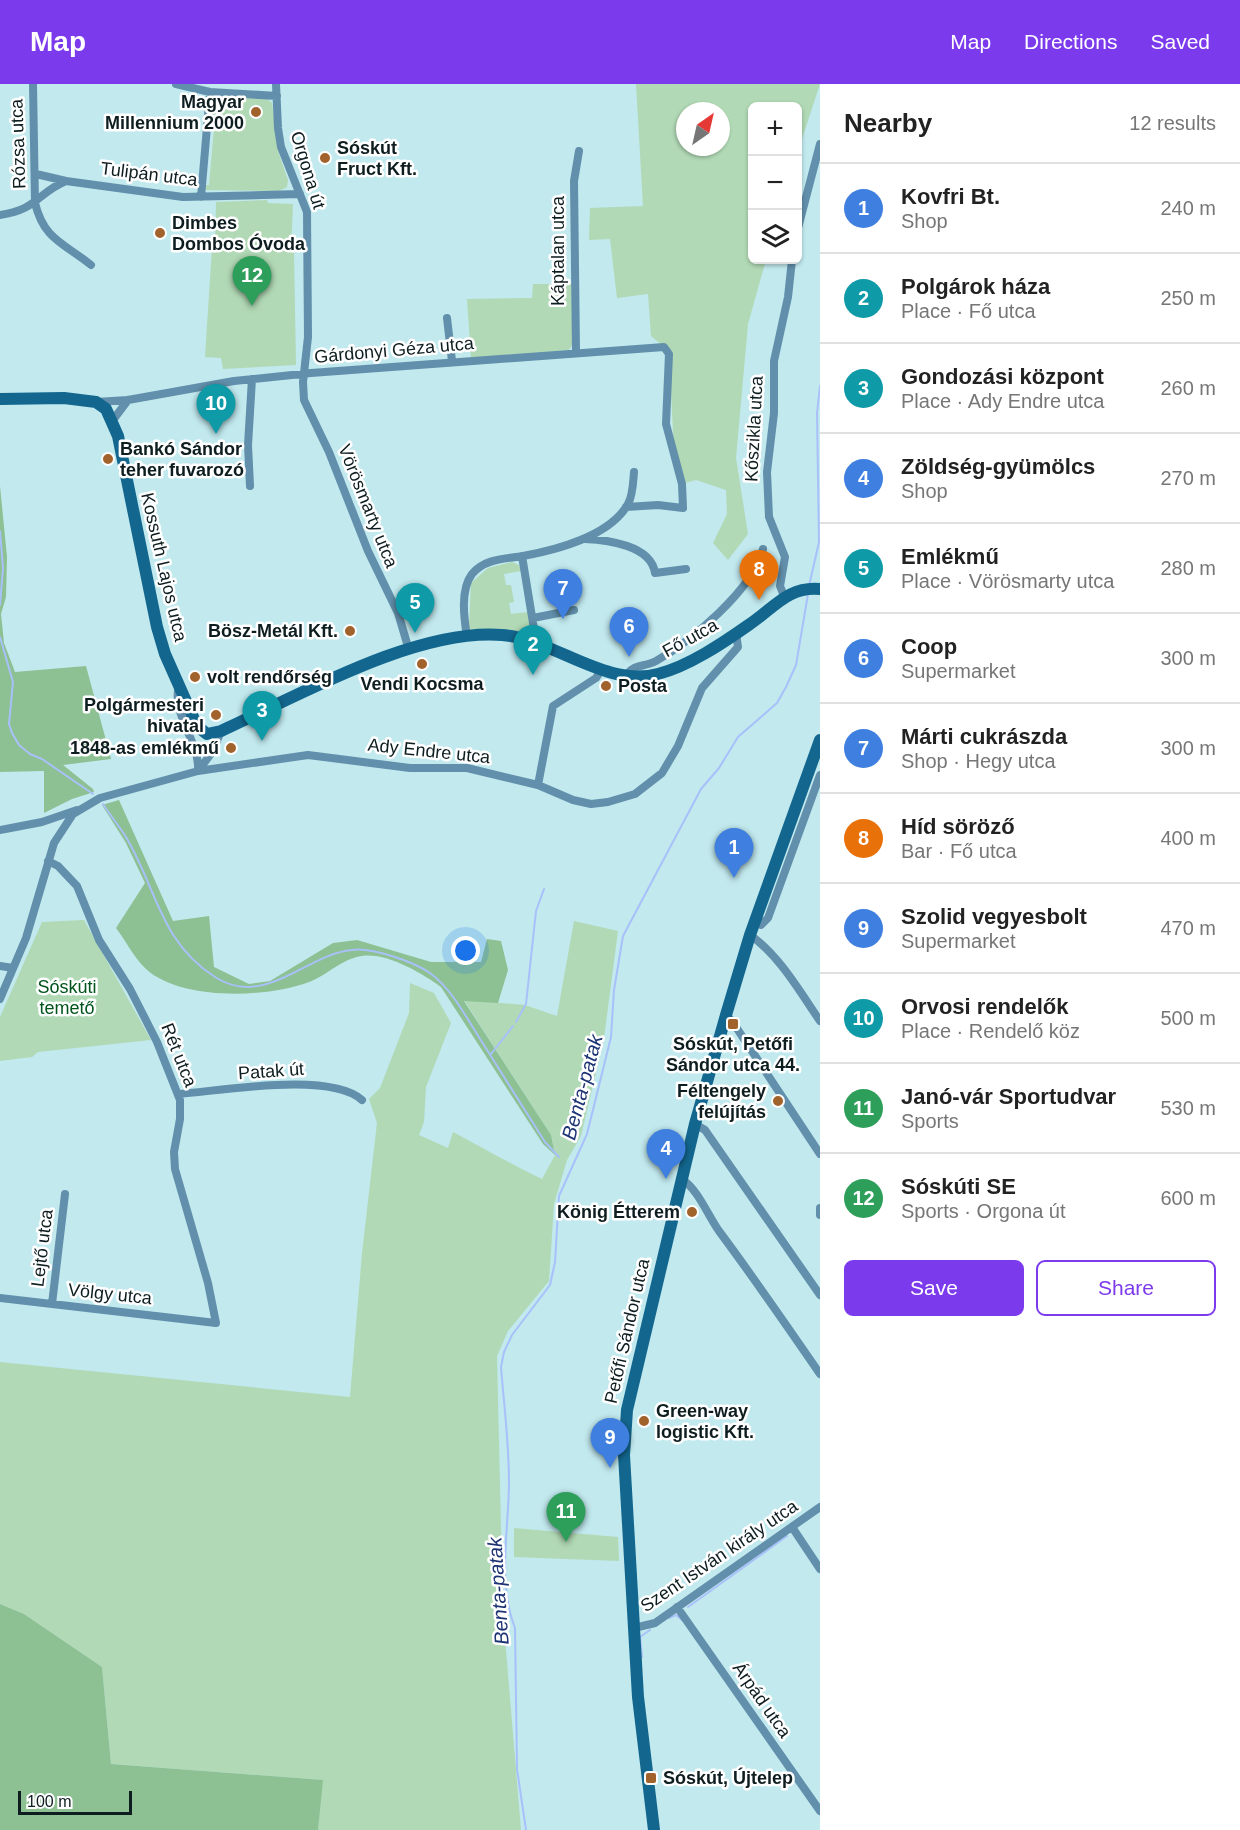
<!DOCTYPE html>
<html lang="en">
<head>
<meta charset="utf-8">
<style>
	:root { --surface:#fff; --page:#f2f2f2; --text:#222; --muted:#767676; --line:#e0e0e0; --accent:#7c3aed }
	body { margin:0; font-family:Arial,sans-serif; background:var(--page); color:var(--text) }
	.controls { position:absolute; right:18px; top:18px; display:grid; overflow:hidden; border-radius:9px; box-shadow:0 2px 4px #0004 }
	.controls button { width:54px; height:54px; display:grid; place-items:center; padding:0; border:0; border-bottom:2px solid var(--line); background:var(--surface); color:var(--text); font:30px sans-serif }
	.compass { position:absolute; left:676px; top:18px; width:54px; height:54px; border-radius:50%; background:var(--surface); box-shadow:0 2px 4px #0004; rotate:34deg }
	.scale { position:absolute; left:18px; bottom:15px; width:114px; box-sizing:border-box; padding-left:6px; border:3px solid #0e1d1f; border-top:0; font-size:16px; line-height:21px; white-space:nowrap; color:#0e1d1f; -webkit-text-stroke:4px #fff; paint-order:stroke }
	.you { position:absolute; left:466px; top:867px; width:21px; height:21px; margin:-15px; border:4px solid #fff; border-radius:50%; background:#1a73e8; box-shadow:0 0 0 9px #1a73e833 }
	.badge { display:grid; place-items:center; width:39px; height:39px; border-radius:50%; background:var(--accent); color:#fff; font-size:20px; font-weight:700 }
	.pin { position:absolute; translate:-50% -50px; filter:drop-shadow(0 2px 3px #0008) }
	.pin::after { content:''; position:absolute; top:32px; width:21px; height:18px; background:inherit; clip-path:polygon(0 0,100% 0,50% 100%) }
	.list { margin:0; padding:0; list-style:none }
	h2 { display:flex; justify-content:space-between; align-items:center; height:78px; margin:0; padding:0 24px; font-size:26px }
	h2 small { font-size:20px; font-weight:400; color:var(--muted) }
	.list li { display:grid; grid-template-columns:39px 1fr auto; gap:18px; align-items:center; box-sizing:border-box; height:90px; padding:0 24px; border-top:2px solid var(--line) }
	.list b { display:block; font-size:22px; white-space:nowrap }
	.list p { margin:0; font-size:20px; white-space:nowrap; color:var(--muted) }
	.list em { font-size:20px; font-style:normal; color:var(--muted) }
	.actions { display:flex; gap:12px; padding:18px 24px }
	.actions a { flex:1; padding:14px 0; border:2px solid var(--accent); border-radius:9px; text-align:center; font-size:21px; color:var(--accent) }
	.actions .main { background:var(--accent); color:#fff }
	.icon { flex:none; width:33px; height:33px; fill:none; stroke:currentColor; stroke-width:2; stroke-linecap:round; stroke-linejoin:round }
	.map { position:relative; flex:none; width:820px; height:1746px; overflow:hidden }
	header { display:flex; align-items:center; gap:36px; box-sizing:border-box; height:84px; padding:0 30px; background:var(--accent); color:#fff }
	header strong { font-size:28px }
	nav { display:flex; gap:33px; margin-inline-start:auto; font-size:21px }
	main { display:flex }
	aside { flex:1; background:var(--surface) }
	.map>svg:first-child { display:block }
</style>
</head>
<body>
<header>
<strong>Map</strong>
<nav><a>Map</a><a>Directions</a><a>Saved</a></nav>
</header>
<main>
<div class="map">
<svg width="820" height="1746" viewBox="0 0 820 1746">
	<rect width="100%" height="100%" fill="#c1e9ee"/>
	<path fill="#b1d9b5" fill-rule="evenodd" d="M636,0H820L798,67V22H752V176H766L748,240L736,374L748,450L728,476L713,459L727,430L726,406L696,396L685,399L674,369L669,267L651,252L648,210L617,214L610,155L589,156L590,124L643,122ZM685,27H721V63H685Z
		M220,12L266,14L272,19L279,70L288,96L287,103L279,107L204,106V101H209L214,45L210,44L213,18Z
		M267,116L268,119L293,120L291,168H294L296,281L223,285L221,274L205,273L212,164H233V162L215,161L216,118Z
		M533,200H573L572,261L569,266L471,274L467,215L532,214Z
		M512,478L519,481L521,487L504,490L506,501H511L514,518L509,519L511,530L528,528L530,540L526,551L472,548L469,543L471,499L488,484Z
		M84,836L151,956L38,968L32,973L0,977V933L42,838Z
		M574,837L618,847L604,954L581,1052L567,1076L554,1120L549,1197L508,1247L497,1272L503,1530L521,1746H318L322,1696L111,1680L102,1583L24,1530L0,1520V1278L350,1313L362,1169L377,1039L369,1015L380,1004L409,929L410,899L434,909L451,939L426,1003L424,1038L419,1051L448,1064L453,1048C483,1064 511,1080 542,1095L555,1071L551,1051L464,916L525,921L557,932Z
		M514,1444L618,1453L619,1477L514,1473Z"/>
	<path fill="#8dc092" d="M0,402L7,473L6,513L1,530L4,559L15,588L86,582L111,675L63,681L93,705L94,708L72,715L44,729V687L0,688Z
		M119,716L173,837L209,832L214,883L249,900L270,897L333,859L357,856L431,878H481L487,855L501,857L508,886L498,919L464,917L551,1051L555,1071L543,1060L441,903C422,889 386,868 362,872C343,874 326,892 309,898C267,914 181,917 146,885C134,874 126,857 116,844L145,799L126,759L102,721Z
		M0,1520L24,1530L102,1583L111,1680L323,1696L318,1746H0Z"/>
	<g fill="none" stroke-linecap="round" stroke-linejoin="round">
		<path stroke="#a8c1fa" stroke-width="2" d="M0,447L3,484L0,521
			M809,502L819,458L817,329L820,302
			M0,553L13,598L9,640L12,649L19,661L30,670L42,675L93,710
			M103,720C110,731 119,742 126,753C157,805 160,858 215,893C265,925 306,870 352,866C372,863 414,878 430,889C453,906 467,935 482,958C503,991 524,1025 545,1058L559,1073
			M516,938L526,920L536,827L544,805
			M491,970L513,942
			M688,1523L787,1452
			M669,1534L676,1531L682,1536
			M642,1573L640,1553L650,1546
			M526,1746L517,1685L515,1544C497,1499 509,1444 509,1398C509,1359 504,1321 501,1283L504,1268L512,1251L550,1201L555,1178L559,1112L587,1050L611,953L614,906L623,852L701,705L719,684L738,653L777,619L786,603L796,581L808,510"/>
		<path stroke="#628fab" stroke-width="8" d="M33,0L35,119C44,156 64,159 91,181
			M176,0L210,8L277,12
			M276,0L278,44L281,63L307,128L308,253L303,298L304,316L329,368L368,467L398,529L409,566
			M36,90L66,97
			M201,113L210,8
			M0,131C37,126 37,109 66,97L183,113L300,110
			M798,144L820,60
			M447,234L452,277
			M576,268L574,97L579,67
			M96,318L128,316L234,297L311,289L664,263L669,270L666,340L682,400L683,424L658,421L626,423
			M113,336L128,316
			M250,402L248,361L252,295
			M585,455C607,456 651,461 655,489L686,485
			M522,472L534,545L532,558
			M784,512L780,502L785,473L769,433L767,388L774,329V277L788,213L792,176
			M533,534L574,526
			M467,553C464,534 460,506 472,490C485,474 506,475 523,472C556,466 610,452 628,420C633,411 633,399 634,388
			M627,590C634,580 645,583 656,577C690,558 754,505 763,465
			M179,602C171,630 200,658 198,687L308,671L410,684H467L538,701L573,716L591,720L608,718L635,710L662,689L678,662L702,604L738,563L736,549
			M538,701L553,622L596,594L602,585
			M0,746L42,738L77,726
			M754,839L761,841L768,834L820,691
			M750,851C779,871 800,908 820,937
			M0,882L13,884
			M0,915L26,854L54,759L73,730L100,714L198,687L213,667L221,647
			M726,931L732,937L820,1070
			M178,1010C221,1007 330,987 362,1016
			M695,1040L705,1046L820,1211
			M682,1095C699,1107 707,1130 719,1147C754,1194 787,1242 820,1290
			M820,1124V1131
			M0,1214L216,1239L208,1199L175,1085L174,1068L180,1035V1016L157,958L130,905L99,856L77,802L58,782L48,777
			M52,1220L65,1110
			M792,1443L820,1485
			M677,1523L820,1727
			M634,1544L655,1539L820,1423"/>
		<path stroke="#13678f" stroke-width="12" d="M0,315L64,314L96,318L106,325L118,352L157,543L165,570L197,642L207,650L221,647C298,612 416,544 502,551C554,555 605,604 658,590C689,582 723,559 750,540C774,524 788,502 820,505
			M654,1746L638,1613L624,1371L627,1326L695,1040L726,931L750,851L820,656"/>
	</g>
	<g fill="#a2622b" stroke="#fff" stroke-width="2">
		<circle cx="256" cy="28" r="6"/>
		<circle cx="325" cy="74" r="6"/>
		<circle cx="160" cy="149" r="6"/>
		<circle cx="108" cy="375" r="6"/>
		<circle cx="350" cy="547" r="6"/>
		<circle cx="422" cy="580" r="6"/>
		<circle cx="195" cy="593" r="6"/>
		<circle cx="606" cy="602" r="6"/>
		<circle cx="216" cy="631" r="6"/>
		<circle cx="231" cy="664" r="6"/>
		<rect x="727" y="934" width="12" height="12" rx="3"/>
		<circle cx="778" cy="1017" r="6"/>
		<circle cx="692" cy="1128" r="6"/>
		<circle cx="644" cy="1337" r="6"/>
		<rect x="645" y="1688" width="12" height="12" rx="3"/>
	</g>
	<g text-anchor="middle" stroke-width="5" stroke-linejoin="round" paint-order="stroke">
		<g font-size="18" font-weight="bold" fill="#0e1d1f" stroke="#fff" text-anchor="start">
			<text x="244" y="24" text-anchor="end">Magyar<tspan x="244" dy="21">Millennium 2000</tspan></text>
			<text x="337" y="70">Sóskút<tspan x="337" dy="21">Fruct Kft.</tspan></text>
			<text x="172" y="145">Dimbes<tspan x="172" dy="21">Dombos Óvoda</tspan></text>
			<text x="120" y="371">Bankó Sándor<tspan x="120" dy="21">teher fuvarozó</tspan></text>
			<text x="338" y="553" text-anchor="end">Bösz-Metál Kft.</text>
			<text x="207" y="599">volt rendőrség</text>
			<text x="422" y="606" text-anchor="middle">Vendi Kocsma</text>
			<text x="618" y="608">Posta</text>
			<text x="204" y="627" text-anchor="end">Polgármesteri<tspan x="204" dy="21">hivatal</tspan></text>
			<text x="219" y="670" text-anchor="end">1848-as emlékmű</text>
			<text x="733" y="966" text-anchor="middle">Sóskút, Petőfi<tspan x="733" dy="21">Sándor utca 44.</tspan></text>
			<text x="766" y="1013" text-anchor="end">Féltengely<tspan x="766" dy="21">felújítás</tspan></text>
			<text x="680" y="1134" text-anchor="end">König Étterem</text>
			<text x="656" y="1333">Green-way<tspan x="656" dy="21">logistic Kft.</tspan></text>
			<text x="663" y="1700">Sóskút, Újtelep</text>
		</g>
		<g font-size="18" fill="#0e1d1f" stroke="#fff">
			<text transform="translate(18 60) rotate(-92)" y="6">Rózsa utca</text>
			<text transform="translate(308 86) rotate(73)" y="6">Orgona út</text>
			<text transform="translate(149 90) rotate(7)" y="6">Tulipán utca</text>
			<text transform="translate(558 167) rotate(-90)" y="6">Káptalan utca</text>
			<text transform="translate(394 266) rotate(-5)" y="6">Gárdonyi Géza utca</text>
			<text transform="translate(754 345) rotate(-87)" y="6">Kőszikla utca</text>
			<text transform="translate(368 422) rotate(68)" y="6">Vörösmarty utca</text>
			<text transform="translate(164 483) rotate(77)" y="6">Kossuth Lajos utca</text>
			<text transform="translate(690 554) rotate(-29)" y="6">Fő utca</text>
			<text transform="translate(429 667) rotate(6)" y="6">Ady Endre utca</text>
			<text transform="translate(179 971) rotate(68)" y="6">Rét utca</text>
			<text transform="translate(271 987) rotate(-4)" y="6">Patak út</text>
			<text transform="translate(42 1164) rotate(-83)" y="6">Lejtő utca</text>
			<text transform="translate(110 1210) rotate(6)" y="6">Völgy utca</text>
			<text transform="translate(627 1247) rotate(-77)" y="6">Petőfi Sándor utca</text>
			<text transform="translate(719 1472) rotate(-34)" y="6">Szent István király utca</text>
			<text transform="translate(762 1616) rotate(55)" y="6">Árpád utca</text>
		</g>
		<g font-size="18" fill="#00531b" stroke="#fff">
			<text x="67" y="909">Sóskúti<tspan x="67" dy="21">temető</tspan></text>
		</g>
		<g font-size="20" font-style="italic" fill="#1d3474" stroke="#fff">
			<text transform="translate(582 1003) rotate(-75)" y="7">Benta-patak</text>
			<text transform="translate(498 1507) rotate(-94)" y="7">Benta-patak</text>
		</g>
	</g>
</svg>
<div class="controls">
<button>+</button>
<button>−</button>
<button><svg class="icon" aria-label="layers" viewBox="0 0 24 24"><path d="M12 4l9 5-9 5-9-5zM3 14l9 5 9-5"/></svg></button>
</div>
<svg class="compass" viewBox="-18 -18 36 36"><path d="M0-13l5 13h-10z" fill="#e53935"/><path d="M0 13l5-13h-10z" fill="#767676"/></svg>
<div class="scale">100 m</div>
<div class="you"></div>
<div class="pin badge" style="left:734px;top:794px;background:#3f7fe0">1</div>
<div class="pin badge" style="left:533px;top:591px;background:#0f9aa8">2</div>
<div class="pin badge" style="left:262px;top:657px;background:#0f9aa8">3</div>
<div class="pin badge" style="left:666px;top:1095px;background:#3f7fe0">4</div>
<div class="pin badge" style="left:415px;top:549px;background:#0f9aa8">5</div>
<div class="pin badge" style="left:629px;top:573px;background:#3f7fe0">6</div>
<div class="pin badge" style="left:563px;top:535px;background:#3f7fe0">7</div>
<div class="pin badge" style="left:759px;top:516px;background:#e8710a">8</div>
<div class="pin badge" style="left:610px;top:1384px;background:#3f7fe0">9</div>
<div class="pin badge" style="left:216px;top:350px;background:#0f9aa8">10</div>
<div class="pin badge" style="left:566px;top:1458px;background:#2e9e5b">11</div>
<div class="pin badge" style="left:252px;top:222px;background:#2e9e5b">12</div>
</div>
<aside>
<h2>Nearby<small>12 results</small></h2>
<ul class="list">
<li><span class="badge" style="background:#3f7fe0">1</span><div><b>Kovfri Bt.</b><p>Shop</p></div><em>240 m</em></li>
<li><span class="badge" style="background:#0f9aa8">2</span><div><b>Polgárok háza</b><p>Place · Fő utca</p></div><em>250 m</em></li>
<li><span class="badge" style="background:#0f9aa8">3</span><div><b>Gondozási központ</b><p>Place · Ady Endre utca</p></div><em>260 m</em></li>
<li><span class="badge" style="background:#3f7fe0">4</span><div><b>Zöldség-gyümölcs</b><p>Shop</p></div><em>270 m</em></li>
<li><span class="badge" style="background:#0f9aa8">5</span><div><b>Emlékmű</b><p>Place · Vörösmarty utca</p></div><em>280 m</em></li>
<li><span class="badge" style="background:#3f7fe0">6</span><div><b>Coop</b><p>Supermarket</p></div><em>300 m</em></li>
<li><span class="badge" style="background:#3f7fe0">7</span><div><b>Márti cukrászda</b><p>Shop · Hegy utca</p></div><em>300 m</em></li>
<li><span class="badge" style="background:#e8710a">8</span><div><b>Híd söröző</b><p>Bar · Fő utca</p></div><em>400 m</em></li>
<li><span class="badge" style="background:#3f7fe0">9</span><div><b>Szolid vegyesbolt</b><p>Supermarket</p></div><em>470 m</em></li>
<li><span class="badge" style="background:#0f9aa8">10</span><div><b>Orvosi rendelők</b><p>Place · Rendelő köz</p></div><em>500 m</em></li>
<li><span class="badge" style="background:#2e9e5b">11</span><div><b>Janó-vár Sportudvar</b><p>Sports</p></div><em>530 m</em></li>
<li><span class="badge" style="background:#2e9e5b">12</span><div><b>Sóskúti SE</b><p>Sports · Orgona út</p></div><em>600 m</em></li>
</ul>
<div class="actions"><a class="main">Save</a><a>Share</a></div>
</aside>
</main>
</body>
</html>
